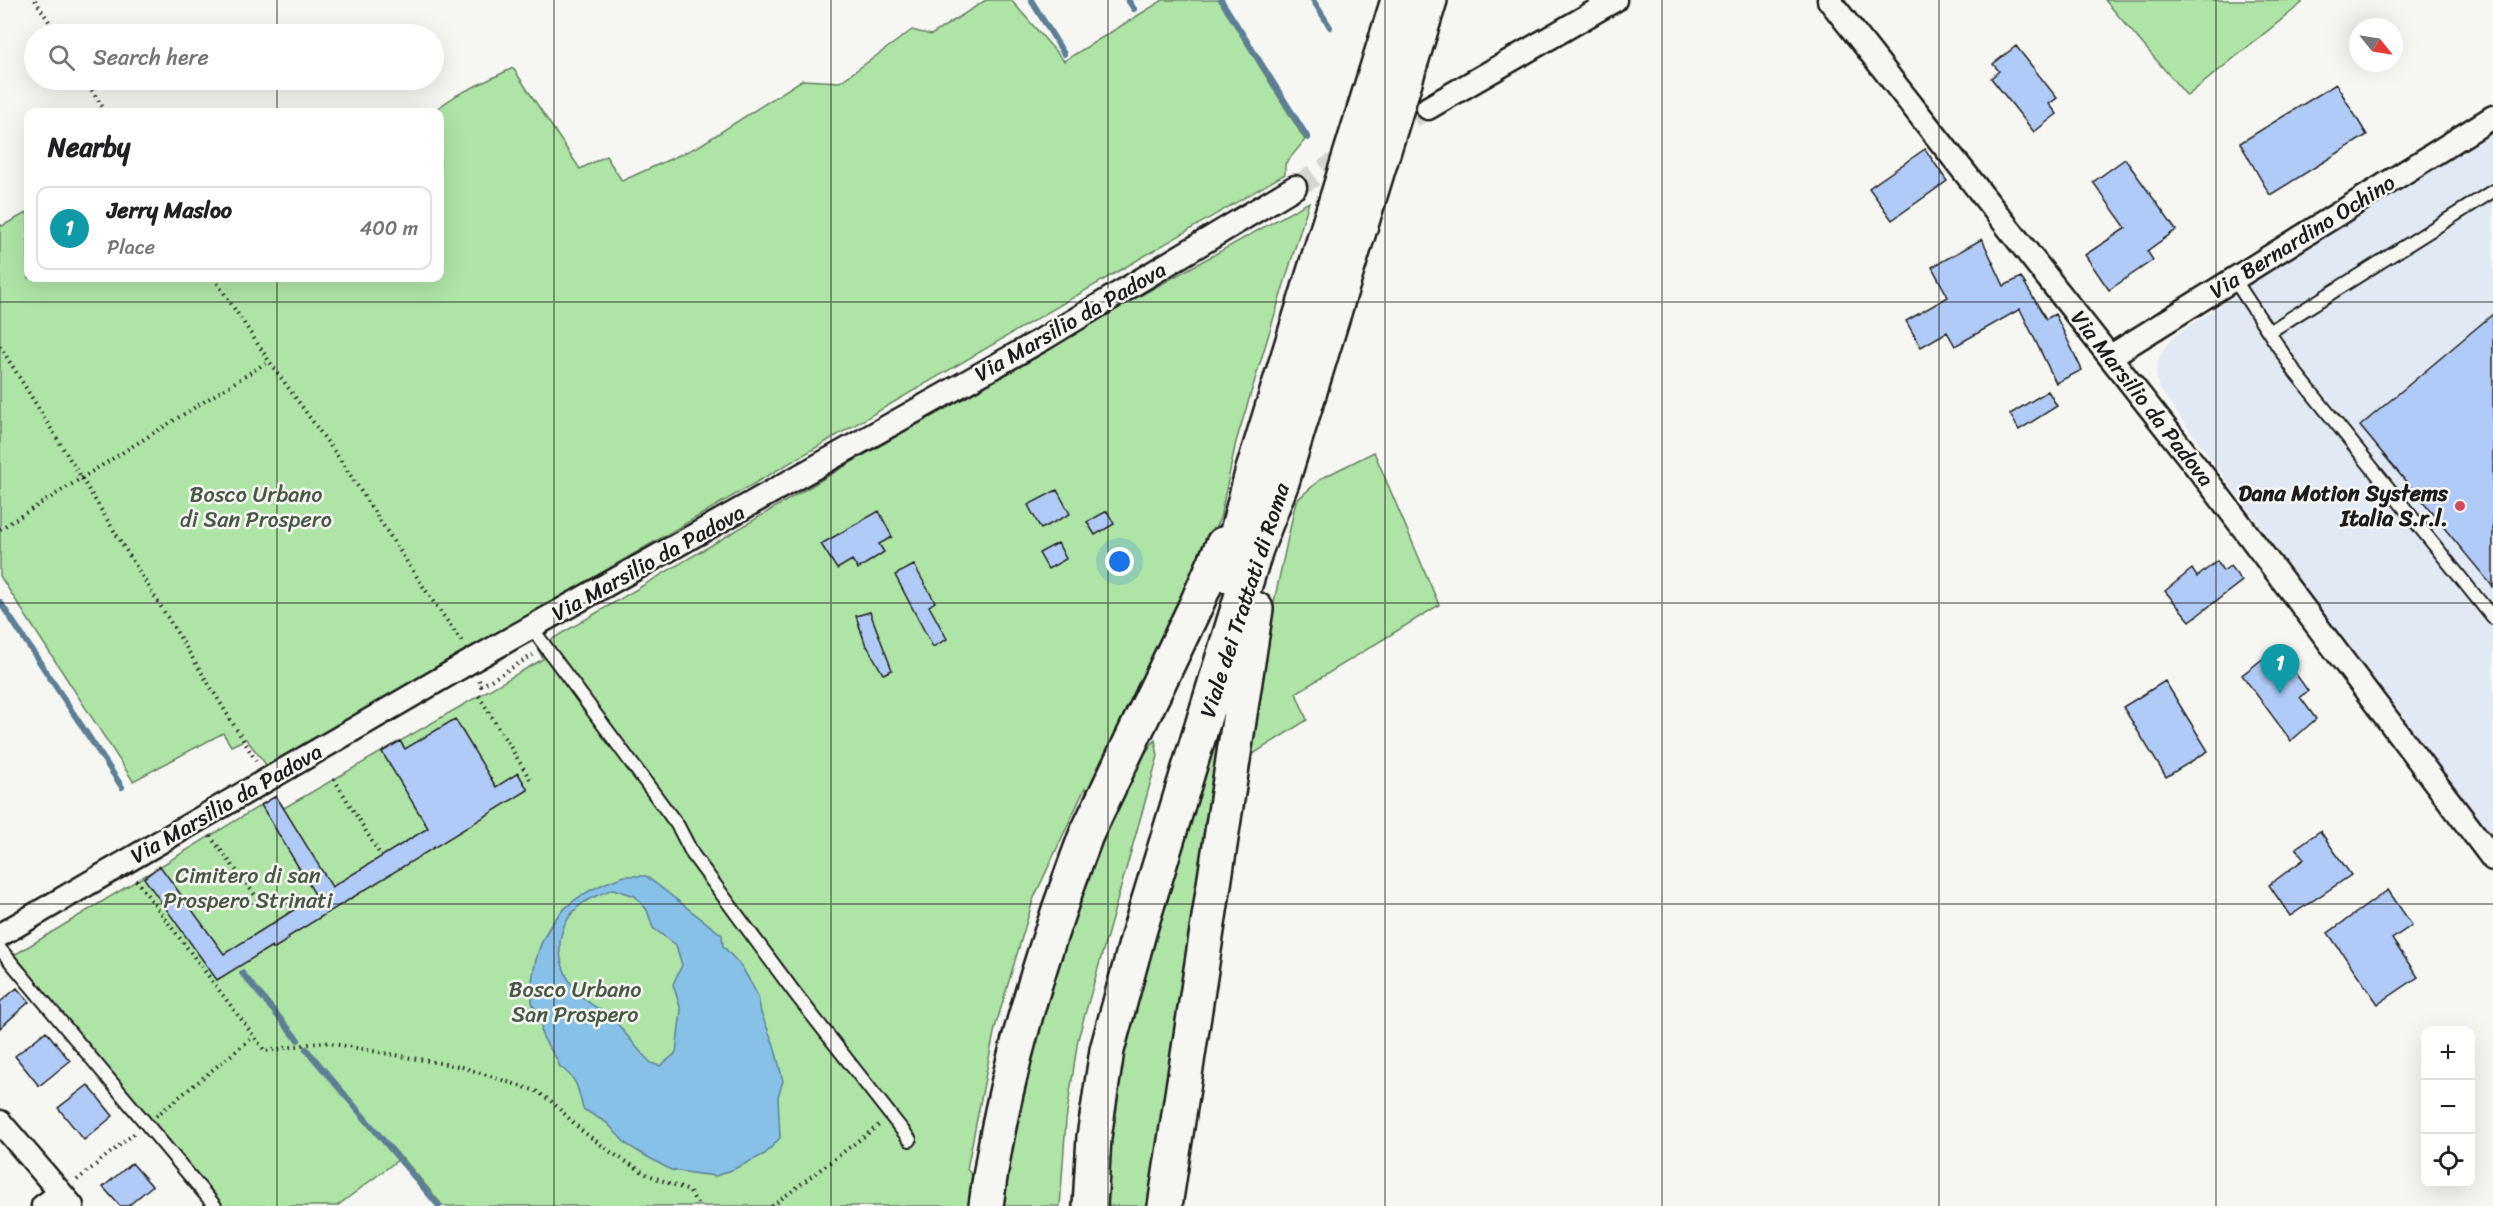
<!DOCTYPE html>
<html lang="en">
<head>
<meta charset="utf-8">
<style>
	:root { --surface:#fff; --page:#f6f6f6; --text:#202124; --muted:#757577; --line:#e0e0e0; --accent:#111827 }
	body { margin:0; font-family:Sriracha,sans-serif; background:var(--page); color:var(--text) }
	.controls { position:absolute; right:18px; bottom:18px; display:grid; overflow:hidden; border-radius:12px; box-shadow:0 6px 24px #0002 }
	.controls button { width:54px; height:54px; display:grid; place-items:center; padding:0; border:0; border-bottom:2px solid var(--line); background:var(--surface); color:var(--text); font:30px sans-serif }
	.compass { position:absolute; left:2349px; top:18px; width:54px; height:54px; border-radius:50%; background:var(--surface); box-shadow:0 6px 24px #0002; rotate:120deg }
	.you { position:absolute; left:1120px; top:562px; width:21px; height:21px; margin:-15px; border:4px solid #fff; border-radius:50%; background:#1a73e8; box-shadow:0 0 0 9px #1a73e833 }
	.badge { display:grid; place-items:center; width:39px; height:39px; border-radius:50%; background:var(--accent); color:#fff; font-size:20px; font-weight:700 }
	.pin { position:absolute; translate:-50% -50px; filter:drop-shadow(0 2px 3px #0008) }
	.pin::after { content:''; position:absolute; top:32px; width:21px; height:18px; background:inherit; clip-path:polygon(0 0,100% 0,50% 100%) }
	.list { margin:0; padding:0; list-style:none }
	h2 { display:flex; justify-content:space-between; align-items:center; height:78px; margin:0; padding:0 24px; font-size:26px }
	h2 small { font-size:20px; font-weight:400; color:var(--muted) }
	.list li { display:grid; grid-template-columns:39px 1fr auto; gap:18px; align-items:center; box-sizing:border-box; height:84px; margin:0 12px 12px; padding:0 12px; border:2px solid var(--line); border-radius:12px }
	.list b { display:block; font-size:22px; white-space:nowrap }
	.list p { margin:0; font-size:20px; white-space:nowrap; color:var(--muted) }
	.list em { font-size:20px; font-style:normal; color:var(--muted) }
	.icon { flex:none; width:33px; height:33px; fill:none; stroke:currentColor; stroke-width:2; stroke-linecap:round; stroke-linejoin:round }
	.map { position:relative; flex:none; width:2493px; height:1206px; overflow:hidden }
	.search { position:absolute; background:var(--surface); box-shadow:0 6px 24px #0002; left:24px; top:24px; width:420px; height:66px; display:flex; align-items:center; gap:15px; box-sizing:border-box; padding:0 21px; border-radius:33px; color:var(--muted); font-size:22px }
	.panel { position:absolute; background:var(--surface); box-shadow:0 6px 24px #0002; left:24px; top:108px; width:420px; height:174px; border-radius:12px }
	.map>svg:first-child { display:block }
</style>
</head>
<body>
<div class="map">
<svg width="2493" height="1206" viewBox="0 0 2493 1206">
	<rect width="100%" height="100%" fill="#f6f6f2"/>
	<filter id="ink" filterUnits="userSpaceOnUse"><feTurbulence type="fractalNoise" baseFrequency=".0167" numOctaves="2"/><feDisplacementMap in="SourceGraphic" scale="12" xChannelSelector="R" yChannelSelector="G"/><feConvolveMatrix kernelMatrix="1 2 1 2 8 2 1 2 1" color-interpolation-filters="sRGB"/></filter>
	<g filter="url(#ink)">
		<path fill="#e1e9f4" d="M2493,122V844L2159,388L2156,373L2159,358L2166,345L2176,335Z"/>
		<path fill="#aee4a6" stroke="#658061" stroke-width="1.5" d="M986,0H1011L1064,61L1163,0H1219L1305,140L1285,164V174L268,767L246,739L231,746L223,733L133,781L0,576V224L2,226L28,212V278H440V112H432L457,95L513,68L580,169L606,156L622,181L699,146L802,80L840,82L912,30L931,35Z
			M2105,0H2299L2302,3L2187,96Z
			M1309,202L1236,442L1220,518L1089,796L1085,788L1033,900L995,1028L967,1169L978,1183L975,1206H443L402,1157L337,1206H221L11,957L276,796L284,808L543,659L537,648L918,423L1129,302Z
			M1374,452L1439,605L1296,693L1307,720L1250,756L1270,620L1296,501L1322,478Z
			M1155,740L1158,756L1078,1039L1066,1120L1060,1206H1001L1013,1140L1038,1029L1097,846L1135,767Z
			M1219,742L1224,749L1155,1206H1103L1118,1056L1211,749Z"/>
		<path fill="#88c1e7" stroke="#5d7f96" stroke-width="1.5" fill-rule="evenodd" d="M625,876H646L722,935L723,946L742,967L758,996L761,1013L774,1045L783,1081L778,1097L780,1138L765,1154L734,1169L716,1176L699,1174L671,1170L644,1155L626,1144L607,1123L583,1109C578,1089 578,1079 560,1067C556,1054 547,1047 542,1035C540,1029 543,1022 541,1017C539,1013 534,1010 533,1006C530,994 532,976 535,964C546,914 578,891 625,876ZM613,889L635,896L647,910L653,928L676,945L682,965L673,984L681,1010L676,1053L660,1066L651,1063C638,1050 627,1035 615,1021C605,1011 591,1006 581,996C557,971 551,934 576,909C586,899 600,894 613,889Z"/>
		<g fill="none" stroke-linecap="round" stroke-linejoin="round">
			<path stroke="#5d7f96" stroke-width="6" d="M1031,0L1064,54
				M1128,0L1134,9
				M1221,0L1308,138
				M1313,0L1330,27
				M0,602L122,787
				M242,973L298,1040
				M306,1049L439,1206"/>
		</g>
		<path fill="#b1cbf8" stroke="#1c1c1c" stroke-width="1.5" d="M2016,46L2057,98L2049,104L2057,114L2034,132L1991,78L1999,71L1993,64Z
			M2336,84L2367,135L2270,195L2240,143Z
			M1925,149L1947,181L1892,220L1869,188Z
			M2125,159L2176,230L2147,251L2153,260L2109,290L2085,255L2126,228L2093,182Z
			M1982,239L2004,286L2021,277L2046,319L2055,314L2082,370L2056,383L2020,309L1955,346L1947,332L1921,347L1906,321L1948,297L1932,267Z
			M2493,314V587L2360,426Z
			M2048,391L2057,406L2019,430L2010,414Z
			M1057,490L1070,514L1041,529L1028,505Z
			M879,511L892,537L879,544L884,552L858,569L852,560L837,569L821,544Z
			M1107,511L1114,524L1095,535L1087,522Z
			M1058,543L1066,559L1048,569L1039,553Z
			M2217,561L2223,571L2230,566L2242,581L2190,621L2165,591L2192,569L2197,577Z
			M914,565L935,602L929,606L947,639L933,647L895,575Z
			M870,612L892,670L883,674L867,646H866L856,616Z
			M2269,654L2285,676L2293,670L2308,691L2300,697L2316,719L2291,741L2242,675Z
			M2165,681L2208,751L2166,777L2123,707Z
			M455,719L496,787L518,773L528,790L288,937L289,939L273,949L272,946L217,980L144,878L160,866L224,954L316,896L261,805L276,796L332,887L428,828L382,752L400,741L405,749Z
			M2320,831L2351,875L2290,916L2269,885L2304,859L2296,848Z
			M2388,890L2412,925L2392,939L2418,977L2378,1004L2328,933Z
			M17,988L29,1002L0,1028V1002Z
			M46,1031L70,1061L39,1086L15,1056Z
			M88,1085L113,1116L84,1140L58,1108Z
			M132,1163L152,1186L128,1206H120L103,1187Z"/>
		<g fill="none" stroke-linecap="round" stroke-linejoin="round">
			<path stroke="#d5d5d2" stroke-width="22" stroke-dasharray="22 11" stroke-linecap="butt" d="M1384,134L1428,108
				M1295,187L1356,151"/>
			<defs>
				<path id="lane" d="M2234,279L2295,372L2493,618
					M2269,332L2493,191
					M531,627L678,826L693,855L794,992L910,1140
					M0,949L215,1206"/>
				<path id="street" d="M1829,0L2213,488L2493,859
					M1428,108L1615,0
					M2111,356L2493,117
					M0,935L473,660L1043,339L1295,187
					M0,1122L72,1206
					M43,1206L61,1193"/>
				<path id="highway" d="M1226,575L1252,473L1398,0
					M986,1206C1002,1078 1041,955 1086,835L1197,603L1223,544
					M1090,1206L1094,1137L1107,1050L1140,929L1256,549L1282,482L1430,0
					M1165,1206L1256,609"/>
			</defs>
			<use href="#lane" stroke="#1c1c1c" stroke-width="16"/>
			<use href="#street" stroke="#1c1c1c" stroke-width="27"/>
			<use href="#highway" stroke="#1c1c1c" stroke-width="38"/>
			<path stroke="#1c1c1c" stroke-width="4" stroke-dasharray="1.5 4.5" stroke-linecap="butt" d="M35,0L57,34
				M85,80L106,112
				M214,278L269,361L339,458L432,600L463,643
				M0,346L258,764
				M0,529L269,361
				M479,680L481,686L533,655
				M479,696L530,779
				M334,779L381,856
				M210,836L261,903
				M136,880L265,1051L323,1042L462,1067L536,1091L551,1101L581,1130L612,1153L646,1174L689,1191L699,1206
				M156,1116L253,1037
				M77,1180L136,1132
				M772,1206L879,1125"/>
			<use href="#lane" stroke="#f6f6f2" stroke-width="12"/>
			<use href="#street" stroke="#f6f6f2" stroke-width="22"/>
			<use href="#highway" stroke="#f6f6f2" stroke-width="33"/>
		</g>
	</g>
	<path fill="none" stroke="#1c1c1c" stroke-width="1.5" stroke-opacity="0.55" d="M277,0V34M554,0V1206M831,0V1206M1108,0V1206M1385,0V1206M1662,0V1206M1939,0V1206M2216,0V1206M277,80V112M277,278V1206M0,302H2493M0,603H2493M0,904H2493"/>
	<circle fill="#d1495b" stroke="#f6f6f2" stroke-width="2" cx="2460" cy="506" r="6"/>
	<g text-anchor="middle" stroke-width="5" stroke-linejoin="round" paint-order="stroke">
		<g font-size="22" fill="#1c1c1c" stroke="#f6f6f2">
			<text transform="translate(2302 236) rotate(-32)" y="8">Via Bernardino Ochino</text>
			<text transform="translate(1070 321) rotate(-30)" y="8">Via Marsilio da Padova</text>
			<text transform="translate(2143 398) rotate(52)" y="8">Via Marsilio da Padova</text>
			<text transform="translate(648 562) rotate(-29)" y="8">Via Marsilio da Padova</text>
			<text transform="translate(1244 600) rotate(-72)" y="8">Viale dei Trattati di Roma</text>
			<text transform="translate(226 803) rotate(-30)" y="8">Via Marsilio da Padova</text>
		</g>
		<g font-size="22" font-weight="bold" fill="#1c1c1c" stroke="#f6f6f2" text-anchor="end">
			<text x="2448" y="501">Dana Motion Systems<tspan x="2448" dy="25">Italia S.r.l.</tspan></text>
		</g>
		<g font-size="22" fill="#485845" stroke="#f6f6f2">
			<text x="256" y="502">Bosco Urbano<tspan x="256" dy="25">di San Prospero</tspan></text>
			<text x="248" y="883">Cimitero di san<tspan x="248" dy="25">Prospero Strinati</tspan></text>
			<text x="575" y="997">Bosco Urbano<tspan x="575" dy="25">San Prospero</tspan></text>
		</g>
	</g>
</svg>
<div class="controls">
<button>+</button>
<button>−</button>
<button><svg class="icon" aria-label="locate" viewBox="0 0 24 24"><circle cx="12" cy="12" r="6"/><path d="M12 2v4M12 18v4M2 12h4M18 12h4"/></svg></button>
</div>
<svg class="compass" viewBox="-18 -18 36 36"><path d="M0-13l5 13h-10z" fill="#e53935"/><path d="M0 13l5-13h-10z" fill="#757577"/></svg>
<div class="you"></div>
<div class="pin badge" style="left:2280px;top:694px;background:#0f9aa8">1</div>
<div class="search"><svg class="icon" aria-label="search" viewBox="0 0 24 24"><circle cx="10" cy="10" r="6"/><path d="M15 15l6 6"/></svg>Search here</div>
<section class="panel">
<h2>Nearby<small></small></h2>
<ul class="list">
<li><span class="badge" style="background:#0f9aa8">1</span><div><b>Jerry Masloo</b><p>Place</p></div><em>400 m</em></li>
</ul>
</section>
</div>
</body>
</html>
